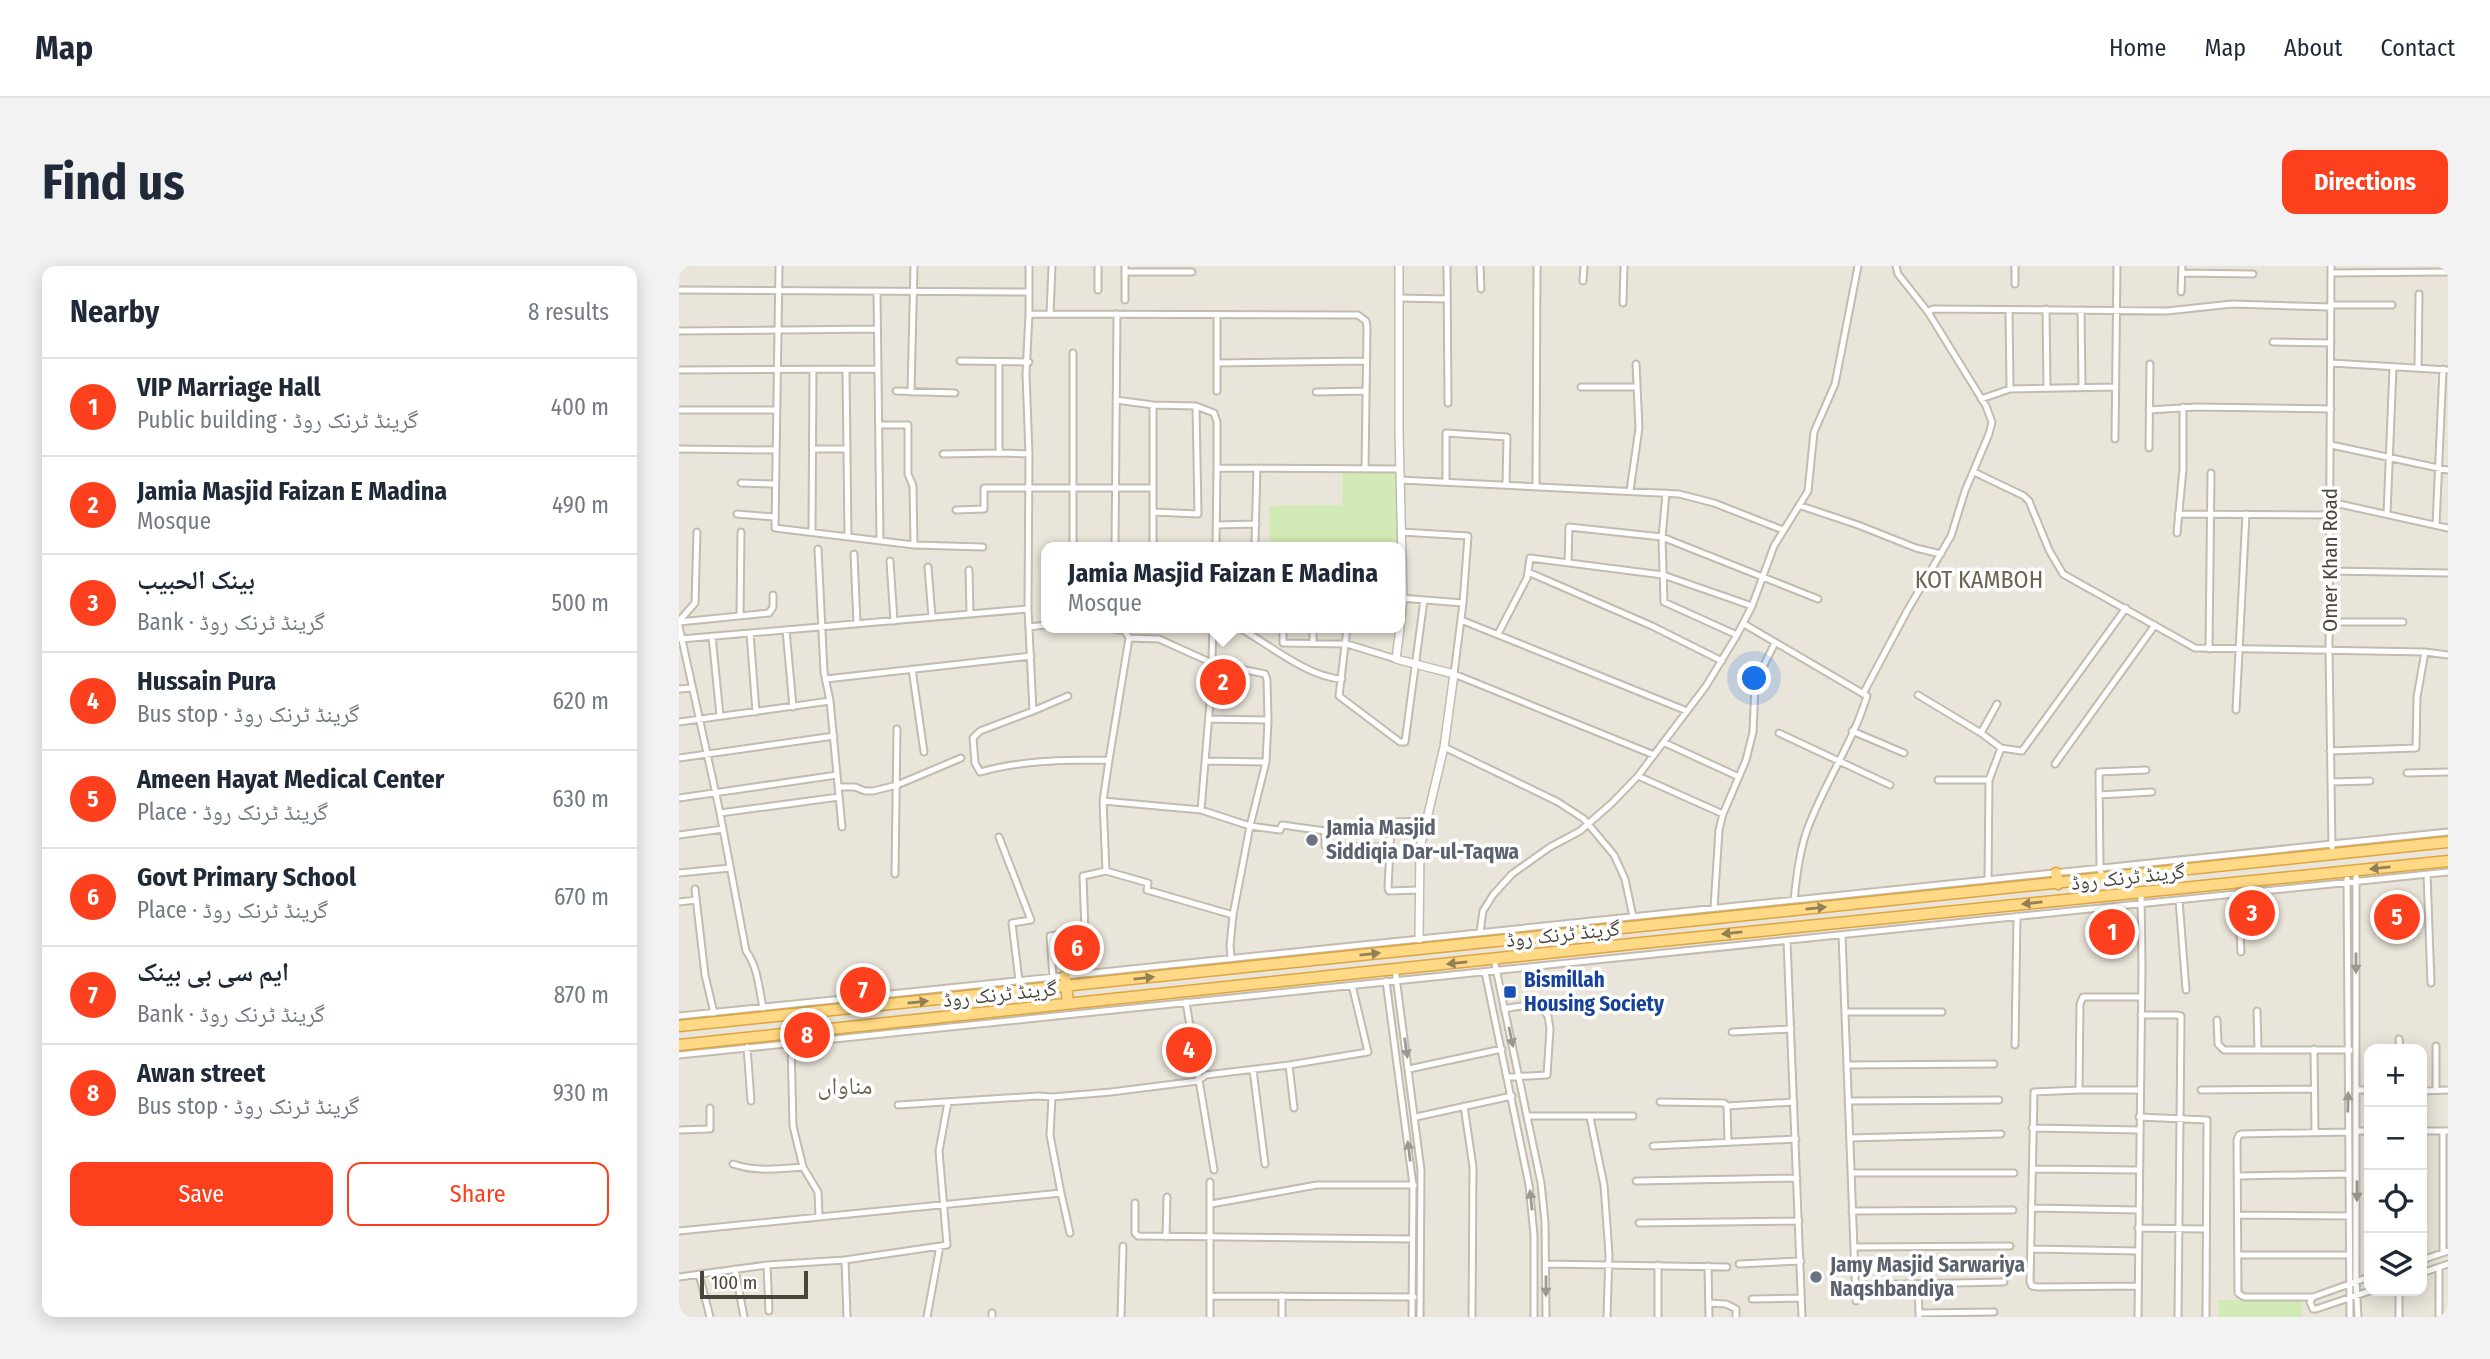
<!DOCTYPE html>
<html lang="en">
<head>
<meta charset="utf-8">
<style>
	:root { --surface:#fff; --page:#f2f2f3; --text:#1f2937; --muted:#747a83; --line:#e0e1e3; --accent:#fc3f1d }
	body { margin:0; font-family:"Fira Sans Condensed","Noto Naskh Arabic",sans-serif; background:var(--page); color:var(--text) }
	.controls { position:absolute; right:21px; bottom:21px; display:grid; overflow:hidden; border-radius:14px; box-shadow:0 4px 18px #0003 }
	.controls button { width:63px; height:63px; display:grid; place-items:center; padding:0; border:0; border-bottom:2px solid var(--line); background:var(--surface); color:var(--text); font:35px sans-serif }
	.scale { position:absolute; left:21px; bottom:18px; width:108px; box-sizing:border-box; padding-left:7px; border:4px solid #4b4439; border-top:0; font-size:19px; line-height:24px; white-space:nowrap; color:#4b4439; -webkit-text-stroke:5px #fff; paint-order:stroke }
	.you { position:absolute; left:1076px; top:413px; width:24px; height:24px; margin:-18px; border:5px solid #fff; border-radius:50%; background:#1a73e8; box-shadow:0 0 0 10px #1a73e833 }
	.badge { display:grid; place-items:center; width:46px; height:46px; border-radius:50%; background:var(--accent); color:#fff; font-size:23px; font-weight:700 }
	.pin { position:absolute; translate:-50% -50%; border:4px solid #fff; box-shadow:0 2px 7px #0006 }
	.popup { position:absolute; left:362px; top:276px; width:364px; height:91px; box-sizing:border-box; display:grid; place-content:center; border-radius:14px; background:var(--surface); filter:drop-shadow(0 2px 5px #0005); font-size:23px; white-space:nowrap; color:var(--muted) }
	.popup b { font-size:26px; color:var(--text) }
	.popup::after { content:''; position:absolute; left:50%; top:100%; margin-left:-14px; border:14px solid transparent; border-top-color:var(--surface) }
	.list { margin:0; padding:0; list-style:none }
	h2 { display:flex; justify-content:space-between; align-items:center; height:91px; margin:0; padding:0 28px; font-size:30px }
	h2 small { font-size:23px; font-weight:400; color:var(--muted) }
	.list li { display:grid; grid-template-columns:46px 1fr auto; gap:21px; align-items:center; box-sizing:border-box; height:98px; padding:0 28px; border-top:2px solid var(--line) }
	.list b { display:block; font-size:26px; white-space:nowrap }
	.list p { margin:0; font-size:23px; white-space:nowrap; color:var(--muted) }
	.list em { font-size:23px; font-style:normal; color:var(--muted) }
	.actions { display:flex; gap:14px; padding:21px 28px }
	.actions a { flex:1; padding:16px 0; border:2px solid var(--accent); border-radius:14px; text-align:center; font-size:24px; color:var(--accent) }
	.actions .main { background:var(--accent); color:#fff }
	.icon { flex:none; width:38px; height:38px; fill:none; stroke:currentColor; stroke-width:2; stroke-linecap:round; stroke-linejoin:round }
	.map { position:relative; flex:none; width:1769px; height:1051px; overflow:hidden; border-radius:14px }
	header { display:flex; align-items:center; gap:42px; box-sizing:border-box; height:98px; padding:0 35px; background:var(--surface); border-bottom:2px solid var(--line) }
	header strong { font-size:33px }
	nav { display:flex; gap:38px; margin-inline-start:auto; font-size:24px }
	.intro { display:flex; align-items:center; justify-content:space-between; box-sizing:border-box; height:168px; padding:0 42px }
	h1 { margin:0; font-size:49px }
	.button { padding:18px 32px; border-radius:14px; background:var(--accent); color:#fff; font-size:24px; font-weight:700 }
	main { display:flex; gap:42px; padding:0 42px }
	aside { flex:1; background:var(--surface); border-radius:14px; box-shadow:0 4px 18px #0003 }
	.map>svg:first-child { display:block }
</style>
</head>
<body>
<header>
<strong>Map</strong>
<nav><a>Home</a><a>Map</a><a>About</a><a>Contact</a></nav>
</header>
<div class="intro"><h1>Find us</h1><a class="button">Directions</a></div>
<main>
<aside>
<h2>Nearby<small>8 results</small></h2>
<ul class="list">
<li><span class="badge">1</span><div><b>VIP Marriage Hall</b><p>Public building · گرینڈ ٹرنک روڈ</p></div><em>400 m</em></li>
<li><span class="badge">2</span><div><b>Jamia Masjid Faizan E Madina</b><p>Mosque</p></div><em>490 m</em></li>
<li><span class="badge">3</span><div><b>بينک الحبيب</b><p>Bank · گرینڈ ٹرنک روڈ</p></div><em>500 m</em></li>
<li><span class="badge">4</span><div><b>Hussain Pura</b><p>Bus stop · گرینڈ ٹرنک روڈ</p></div><em>620 m</em></li>
<li><span class="badge">5</span><div><b>Ameen Hayat Medical Center</b><p>Place · گرینڈ ٹرنک روڈ</p></div><em>630 m</em></li>
<li><span class="badge">6</span><div><b>Govt Primary School</b><p>Place · گرینڈ ٹرنک روڈ</p></div><em>670 m</em></li>
<li><span class="badge">7</span><div><b>ایم سی بی بینک</b><p>Bank · گرینڈ ٹرنک روڈ</p></div><em>870 m</em></li>
<li><span class="badge">8</span><div><b>Awan street</b><p>Bus stop · گرینڈ ٹرنک روڈ</p></div><em>930 m</em></li>
</ul>
<div class="actions"><a class="main">Save</a><a>Share</a></div>
</aside>
<div class="map">
<svg width="1769" height="1051" viewBox="0 0 1769 1051">
	<rect width="100%" height="100%" fill="#f6f3ec"/>
	<path fill="#eae5da" fill-rule="evenodd" d="M0,0H1769V1051H0ZM367,281H721V362H367ZM1690,783H1743V1025H1690Z"/>
	<path fill="#d2eab5" d="M664,203H721V281H650L649,278L591,276L590,240L663,239Z
		M1539,1034L1623,1035V1051H1540Z"/>
	<g fill="none" stroke-linecap="round" stroke-linejoin="round">
		<defs>
			<path id="minor" d="M100,0L96,262L235,279L304,281
				M350,0V48
				M446,0V34
				M768,0L769,137
				M801,0L802,23
				M1652,0L1650,384L1653,581
				M446,6H513
				M1503,7L1574,8
				M1652,7L1769,6
				M904,15L905,0
				M1336,18V0
				M0,24L350,26
				M419,24V0
				M198,25L201,275
				M1502,26L1503,0
				M720,32L768,33
				M944,37L945,0
				M1652,39H1713
				M1367,43L1368,122
				M1402,44L1403,122
				M1330,45L1331,123
				M1249,46L1254,43L1488,45L1553,38L1652,41
				M371,48L373,0
				M538,49V125
				M0,65L198,63
				M1594,76L1652,77
				M281,95L350,96
				M320,96V182L321,187L350,188
				M538,97L687,95
				M1652,97L1769,104
				M1739,102L1740,28
				M167,103L169,271
				M0,104L198,103
				M902,121H958
				M217,125L276,127
				M232,126L235,0
				M637,126L687,125
				M1302,133L1331,123L1437,121
				M437,134L474,139V222
				M474,139L517,140L535,147L538,156V202
				M0,144H96
				M1470,144L1517,141L1652,143
				M200,159H229V208L234,220L235,279
				M1436,173L1438,0
				M1652,179L1769,204
				M1470,182L1471,98
				M0,183L96,184
				M134,183H167
				M264,188L321,187
				M1295,206L1345,230L1350,235L1370,284L1384,308L1516,382L1746,386L1769,389
				M721,214L1000,228L1035,237L1104,264
				M767,216V167L828,171L827,218
				M62,217L95,218
				M857,220L858,0
				M951,225L960,162L957,98
				M987,227L983,271L985,336L1058,369
				M1651,236L1769,262
				M1122,240L1179,259L1237,282L1262,288
				M277,244L305,243V222H474V281
				M474,246L519,248L517,140
				M58,248L95,251
				M1499,248L1651,249
				M1708,248L1714,101
				M537,259L577,258
				M1757,259L1764,103
				M133,266L134,104
				M722,266L789,270L784,337L775,408L975,489
				M1498,267L1504,203V141
				M576,275L578,202
				M394,281V87
				M436,281L438,48
				M537,281L538,202L721,203
				M139,283L145,406L151,435L163,561
				M175,288L178,358
				M211,295L215,355
				M889,297L890,261L983,271L1139,333
				M249,301L253,351
				M290,304L291,348
				M1651,305L1769,307
				M849,306L973,360L1043,395
				M721,332L784,337
				M349,343L350,188L347,108L350,48L679,49L687,55L688,61L686,203
				M61,350L62,266
				M782,354L1008,445
				M0,355L16,337L18,266
				M0,356L90,347L94,341V329
				M1650,356H1724
				M1065,358L1188,430C1175,473 1149,512 1132,554C1121,579 1118,607 1115,634
				M0,360L40,542L67,685C79,701 80,723 84,742
				M350,361L367,359
				M431,362L446,365L450,372
				M561,362C589,378 630,412 663,413
				M604,362V377L668,378L717,393
				M668,362L660,430L721,476H726L745,334
				M107,364L114,441
				M71,367L77,446
				M819,368L848,312L851,292L984,309L1073,340
				M33,370L41,450
				M2,373L349,343L354,445L301,465L294,472L296,497L301,506C343,494 386,494 430,494L424,535L427,605L469,617L468,624L554,649L551,680L552,691
				M634,377V362
				M1530,383L1532,207
				M233,403L245,486
				M147,413L352,390
				M0,423L13,422
				M1185,426L1228,345L1272,270L1286,225L1310,168L1313,156L1307,140L1249,46L1219,8L1217,0
				M1239,429L1302,467L1322,482
				M1557,444L1567,248
				M354,445L389,430
				M530,453L589,454
				M0,456L151,435
				M1173,465L1225,487
				M1100,467L1211,519
				M1302,467L1318,438
				M986,477L1060,511
				M765,481L879,536L905,553L935,589L946,613L954,651
				M1651,485L1737,482L1738,431L1746,386
				M0,492L155,470
				M430,494L450,372L480,373L533,397L586,408L588,414L589,454L587,496L571,560L601,564L603,559L646,565V580L711,581
				M526,495L587,496
				M1376,498L1476,359
				M1728,507L1769,506
				M959,510L1044,548
				M1259,514H1310
				M1652,516L1691,515
				M159,521H176L186,525H194L218,519L282,492
				M1420,529L1473,526
				M0,532L158,509
				M424,535L522,544L571,560L554,649
				M522,544L532,424L534,362
				M41,547L160,531
				M0,569L44,563
				M320,571L352,654L333,657L340,715
				M0,607L51,602
				M216,608L218,463
				M1748,608L1752,717
				M1677,611V1015L1679,1051
				M1668,613L1671,1051
				M1309,614L1310,514L1322,482L1343,485L1447,342
				M1423,614L1421,602L1420,506L1467,504
				M16,623L26,709L35,747
				M739,624L710,625L709,622L712,561L713,556L748,555
				M1559,627L1562,686
				M1500,634L1507,724
				M0,636L17,634
				M1035,642L1040,564L1044,548L1067,494L1074,466L1076,417L1096,377
				M801,666L804,645L814,629L833,608L871,581L901,565L933,537L959,510L1027,420L1058,369L1073,340L1095,280L1129,225L1135,166L1156,118L1179,0
				M1163,669L1177,1035
				M1108,675L1123,1051
				M815,693L862,917L866,956L867,1051
				M716,703L742,904L741,1051
				M806,706L850,919L855,969V1051
				M374,711L371,670L406,665L404,610L427,605
				M707,715L734,919L733,1051
				M507,736L535,904
				M825,743C841,740 859,735 869,750L871,763L868,809L829,811
				M1578,745L1579,783
				M1166,746H1263
				M1462,749H1497L1502,750V755L1499,1051
				M0,750L1769,566
				M1538,754L1539,778L1545,784H1671
				M1053,766L1112,763
				M1720,773L1721,783
				M112,777L114,860L124,901L139,926L140,951
				M1336,779L1338,650
				M1757,780V824
				M68,781L72,835
				M1635,783L1636,867
				M0,789L1769,606
				M610,799L615,842
				M1168,799L1315,798
				M730,803L823,783
				M574,804L586,898
				M1400,824L1355,826L1351,1016L1353,1020L1358,1021L1459,1020
				M1460,824H1400L1401,738L1404,731H1462
				M1522,824L1635,823
				M1678,824H1690
				M1743,825L1769,824
				M373,831L432,826L519,815L527,809L610,799L689,786L673,719
				M1169,835L1320,834
				M981,836L1045,837L1048,840L1115,836
				M785,840L794,901L793,1051
				M1048,840L1049,876
				M848,850H954
				M737,851L833,830
				M911,851L925,919L930,988L928,1051
				M1460,851L1528,854L1527,1051
				M1353,862L1460,864
				M0,864L31,863V842
				M1678,865H1690
				M1743,865H1769
				M1171,872L1322,868
				M974,880L1117,873
				M54,898C77,906 100,903 124,901
				M1353,903L1459,904
				M1172,907H1335
				M1559,910L1669,908
				M957,915L1118,912
				M531,916V1051
				M382,927L391,967
				M456,937V967L459,970L733,973
				M532,938L638,919H735
				M1352,942L1459,944
				M1173,945L1334,944
				M1559,949L1670,950
				M960,957L1120,955
				M1459,962L1527,963
				M0,965L382,927L371,869L373,831L359,830L219,839
				M487,971L488,931
				M1175,981L1331,980
				M1352,983L1459,985
				M1764,987V865
				M1559,989H1670
				M166,994L168,1051
				M1743,994L1769,985
				M867,998L1048,1001
				M1060,998L1122,995
				M88,999L90,1045
				M1029,1000L1030,1051
				M1760,1001V1051
				M56,1003L65,1051
				M1743,1007L1769,998
				M20,1008L31,1051
				M0,1011L88,999L166,994L268,979L260,885L269,836
				M1690,1011L1634,1031L1631,1036L1634,1043H1637L1691,1025
				M1239,1018L1240,1049
				M1176,1019L1325,1016
				M1720,1025V1051
				M531,1030L735,1031
				M603,1030V1051
				M1634,1031H1565L1559,1027L1558,874L1560,869L1562,868L1669,866
				M1073,1033L1122,1032
				M1030,1037L1047,1038L1057,1043V1051
				M1240,1047L1315,1046
				M248,1051L261,980
				M313,1051V1047
				M442,1051L444,980
				M979,1051V999
				M1459,1051L1463,701L1462,627"/>
			<path id="tertiary" d="M720,0V166L724,332L721,360
				M721,362L717,393L775,408L765,481L741,582L740,673"/>
			<path id="trunk" d="M1377,607L1379,618
				M386,710L389,737
				M0,760L1769,576
				M0,779L952,678L1769,595"/>
		</defs>
		<use href="#minor" stroke="#c2bbae" stroke-width="9"/>
		<use href="#tertiary" stroke="#c2bbae" stroke-width="10"/>
		<use href="#trunk" stroke="#e0a43c" stroke-width="13"/>
		<use href="#minor" stroke="#fff" stroke-width="5"/>
		<use href="#tertiary" stroke="#fff" stroke-width="7"/>
		<use href="#trunk" stroke="#ffd985" stroke-width="10"/>
	</g>
	<defs><path id="oneway-solid" d="M-6-.8H1V-3.2L6.5 0L1 3.2V.8H-6Z" transform="scale(1.75)"/></defs>
	<g fill="#938057">
		<use href="#oneway-solid" transform="translate(1701 602) rotate(174)"/>
		<use href="#oneway-solid" transform="translate(1353 637) rotate(174)"/>
		<use href="#oneway-solid" transform="translate(1137 642) rotate(-6)"/>
		<use href="#oneway-solid" transform="translate(1053 667) rotate(174)"/>
		<use href="#oneway-solid" transform="translate(691 688) rotate(-6)"/>
		<use href="#oneway-solid" transform="translate(778 697) rotate(174)"/>
		<use href="#oneway-solid" transform="translate(465 712) rotate(-6)"/>
		<use href="#oneway-solid" transform="translate(239 736) rotate(-6)"/>
	</g>
	<g fill="#9c9892">
		<use href="#oneway-solid" transform="translate(1677 697) rotate(90)"/>
		<use href="#oneway-solid" transform="translate(832 771) rotate(78)"/>
		<use href="#oneway-solid" transform="translate(727 782) rotate(82)"/>
		<use href="#oneway-solid" transform="translate(1669 836) rotate(-89)"/>
		<use href="#oneway-solid" transform="translate(730 885) rotate(-97)"/>
		<use href="#oneway-solid" transform="translate(1678 925) rotate(90)"/>
		<use href="#oneway-solid" transform="translate(852 934) rotate(-96)"/>
		<use href="#oneway-solid" transform="translate(867 1020) rotate(90)"/>
	</g>
	<g fill="#6b7280" stroke="#fff" stroke-width="2.5">
		<circle cx="633" cy="574" r="7"/>
		<circle cx="1137" cy="1011" r="7"/>
	</g>
	<rect fill="#1a4fb4" stroke="#fff" stroke-width="2.5" x="824" y="719" width="14" height="14" rx="3.5"/>
	<g text-anchor="middle" stroke-width="7" stroke-linejoin="round" paint-order="stroke">
		<g font-size="21" fill="#4b4439" stroke="#fff">
			<text transform="translate(1651 294) rotate(-90)" y="7">Omer Khan Road</text>
			<text transform="translate(1449 611) rotate(-6)" y="7">گرینڈ ٹرنک روڈ</text>
			<text transform="translate(884 668) rotate(-6)" y="7">گرینڈ ٹرنک روڈ</text>
			<text transform="translate(321 728) rotate(-6)" y="7">گرینڈ ٹرنک روڈ</text>
		</g>
		<g font-size="21" font-weight="bold" fill="#5b616d" stroke="#fff" text-anchor="start">
			<text x="647" y="569">Jamia Masjid<tspan x="647" dy="24">Siddiqia Dar-ul-Taqwa</tspan></text>
			<text x="1151" y="1006">Jamy Masjid Sarwariya<tspan x="1151" dy="24">Naqshbandiya</tspan></text>
		</g>
		<g font-size="21" font-weight="bold" fill="#164399" stroke="#fff" text-anchor="start">
			<text x="845" y="721">Bismillah<tspan x="845" dy="24">Housing Society</tspan></text>
		</g>
		<g font-size="24" fill="#6e6250" stroke="#fff">
			<text x="1300" y="322">KOT KAMBOH</text>
			<text x="166" y="828">مناواں</text>
		</g>
	</g>
</svg>
<div class="controls">
<button>+</button>
<button>−</button>
<button><svg class="icon" aria-label="locate" viewBox="0 0 24 24"><circle cx="12" cy="12" r="6"/><path d="M12 2v4M12 18v4M2 12h4M18 12h4"/></svg></button>
<button><svg class="icon" aria-label="layers" viewBox="0 0 24 24"><path d="M12 4l9 5-9 5-9-5zM3 14l9 5 9-5"/></svg></button>
</div>
<div class="scale">100 m</div>
<div class="you"></div>
<div class="pin badge" style="left:1433px;top:666px">1</div>
<div class="pin badge" style="left:544px;top:416px">2</div>
<div class="popup"><b>Jamia Masjid Faizan E Madina</b>Mosque</div>
<div class="pin badge" style="left:1573px;top:647px">3</div>
<div class="pin badge" style="left:510px;top:784px">4</div>
<div class="pin badge" style="left:1718px;top:651px">5</div>
<div class="pin badge" style="left:398px;top:682px">6</div>
<div class="pin badge" style="left:184px;top:724px">7</div>
<div class="pin badge" style="left:128px;top:769px">8</div>
</div>
</main>
</body>
</html>
